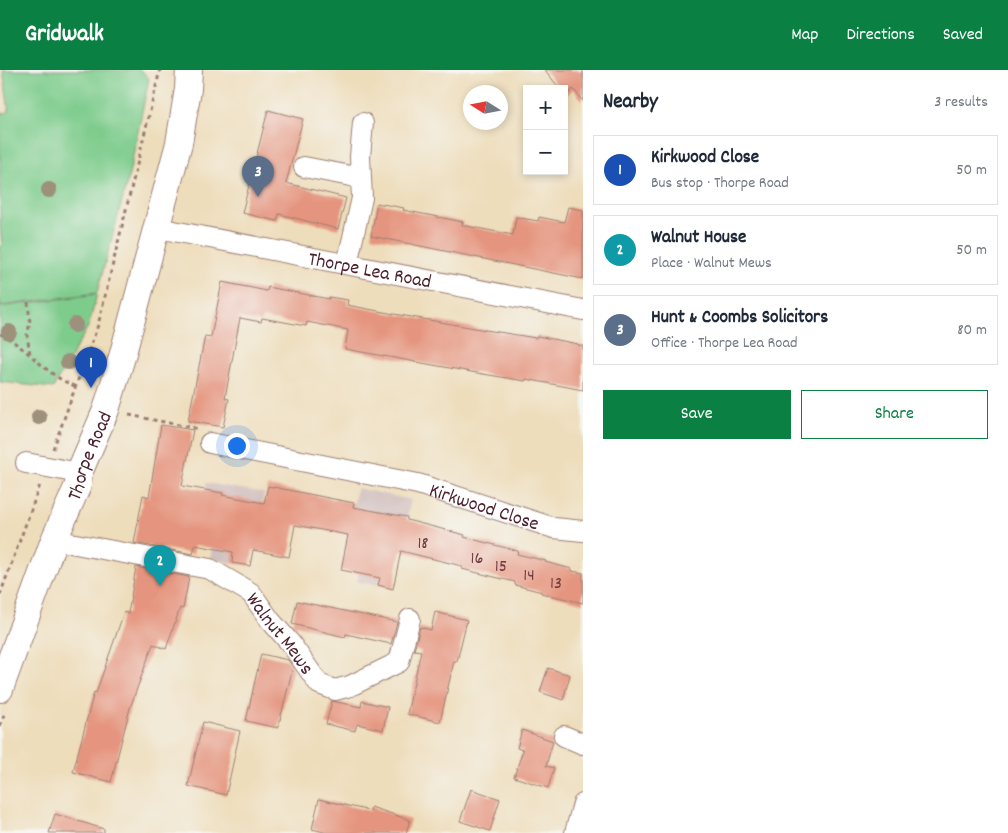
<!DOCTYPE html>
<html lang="en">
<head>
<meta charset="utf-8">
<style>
	:root { --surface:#fff; --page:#f6f6f7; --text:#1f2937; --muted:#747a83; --line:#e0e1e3; --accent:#0b8043 }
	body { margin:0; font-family:Dekko,sans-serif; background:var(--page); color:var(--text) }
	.controls { position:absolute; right:15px; top:15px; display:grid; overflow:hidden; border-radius:0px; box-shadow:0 2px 8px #0003 }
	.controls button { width:45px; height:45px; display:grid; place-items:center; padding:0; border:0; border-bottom:1px solid var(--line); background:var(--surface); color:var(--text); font:25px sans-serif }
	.compass { position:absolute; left:463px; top:15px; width:45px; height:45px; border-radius:50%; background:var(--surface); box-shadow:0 2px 8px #0003; rotate:281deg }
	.you { position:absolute; left:236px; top:375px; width:18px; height:18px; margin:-12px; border:4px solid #fff; border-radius:50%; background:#1a73e8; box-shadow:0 0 0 8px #1a73e833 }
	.badge { display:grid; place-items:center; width:32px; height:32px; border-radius:50%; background:var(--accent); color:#fff; font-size:16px; font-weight:700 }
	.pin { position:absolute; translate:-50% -41px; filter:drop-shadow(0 1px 2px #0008) }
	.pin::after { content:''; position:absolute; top:26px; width:18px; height:15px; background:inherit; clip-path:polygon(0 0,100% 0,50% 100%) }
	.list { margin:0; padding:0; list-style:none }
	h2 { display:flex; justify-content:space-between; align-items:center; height:65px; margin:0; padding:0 20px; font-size:21px }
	h2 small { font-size:16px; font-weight:400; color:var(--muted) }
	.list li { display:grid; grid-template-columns:32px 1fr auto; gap:15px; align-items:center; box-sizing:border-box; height:70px; margin:0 10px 10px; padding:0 10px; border:1px solid var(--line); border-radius:0px }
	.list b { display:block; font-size:19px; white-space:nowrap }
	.list p { margin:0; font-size:16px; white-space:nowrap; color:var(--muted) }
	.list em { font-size:16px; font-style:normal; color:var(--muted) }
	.actions { display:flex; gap:10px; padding:15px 20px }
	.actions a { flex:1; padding:11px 0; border:1px solid var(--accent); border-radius:0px; text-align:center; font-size:18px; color:var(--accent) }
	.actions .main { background:var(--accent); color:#fff }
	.map { position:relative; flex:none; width:583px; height:763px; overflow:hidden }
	header { display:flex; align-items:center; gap:30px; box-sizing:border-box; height:70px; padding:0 25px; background:var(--accent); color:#fff }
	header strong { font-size:24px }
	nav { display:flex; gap:28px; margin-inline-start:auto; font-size:18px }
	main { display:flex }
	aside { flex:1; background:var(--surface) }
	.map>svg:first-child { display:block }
</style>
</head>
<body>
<header>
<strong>Gridwalk</strong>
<nav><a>Map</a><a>Directions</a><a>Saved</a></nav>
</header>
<main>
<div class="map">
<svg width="583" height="763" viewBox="0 0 583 763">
	<rect width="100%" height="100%" fill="#f6f6f2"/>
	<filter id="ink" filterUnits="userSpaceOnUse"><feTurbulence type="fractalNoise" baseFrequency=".02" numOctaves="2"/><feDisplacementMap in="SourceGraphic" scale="10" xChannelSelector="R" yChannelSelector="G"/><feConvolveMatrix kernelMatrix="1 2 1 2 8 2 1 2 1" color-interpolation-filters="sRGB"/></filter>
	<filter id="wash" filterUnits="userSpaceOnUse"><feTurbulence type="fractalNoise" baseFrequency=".0096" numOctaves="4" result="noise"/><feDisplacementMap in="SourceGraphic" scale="20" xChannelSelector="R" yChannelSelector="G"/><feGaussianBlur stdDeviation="1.12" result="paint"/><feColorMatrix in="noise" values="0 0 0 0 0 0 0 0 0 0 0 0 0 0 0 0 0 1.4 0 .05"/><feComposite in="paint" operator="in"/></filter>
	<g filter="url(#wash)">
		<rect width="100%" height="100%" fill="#edb"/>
		<path fill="#d1bfbd" d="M206,413L264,423L262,433L243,430L232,493L210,489L223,424L206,420Z
			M357,418L411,430L407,447L392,445L378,515L357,512L371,440L353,437Z"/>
		<path fill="#7ecc8c" stroke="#64765c" d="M3,0H141L149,8L129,105L97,223L0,236V176L2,175L0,157V44L9,42Z
			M97,224L89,255L53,318L0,312V237Z"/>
		<g id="blocks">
			<path fill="#e5957f" d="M545,0H583V31L573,19L566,26L564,19H560Z
				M268,40L303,49L286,113L346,128L338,159L279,144L277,151L242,143Z
				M377,133L404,138L403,140L463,152L462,155L513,165L516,147L538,151L539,147L564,152L568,137L583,140V209L371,166Z
				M222,212L267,221L268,217L329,229V227L348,230L347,235L394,244L492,261L536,268L537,266L578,274V275L583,276V320L526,309L525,311L477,303L345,279L348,260L307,252L306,256L262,248L261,252L240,248L225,328L229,329L223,357L188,351L205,266L211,267Z
				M161,355L193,360L182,416L223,423L222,425L264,433L268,416L354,433L353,437L407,447V450L465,465L464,467L518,481L517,484L546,491L545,492L572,499V501L583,503V533L541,523L542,522L515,515V512L462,499V496L401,481L393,519L378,515L380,508L341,500L348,465L295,455L289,487L253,480L250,496L232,493L233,482L195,475L193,484L134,473L143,425L149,427Z
				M136,497L189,507L183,539L180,538L166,579L153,574L130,638L111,712L73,702L94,622L96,623L124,542L128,544Z
				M297,531L397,552L391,574L346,564L345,567L292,554Z
				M435,542L467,550L457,591H454L440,652L407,644L421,581L414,580L420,557L431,560Z
				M261,584L288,590L293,597L278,658L246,651Z
				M548,598L570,605L563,630L540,622Z
				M332,631L361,637L362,631L388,637L383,660L357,654L355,661L326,654Z
				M203,652L240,661L226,725L188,716Z
				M522,660L553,671L546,696L554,698L548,718L514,707L523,680L517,678Z
				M471,719L500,729L490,761L460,751Z
				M319,729L370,741L371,737L410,750L406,763H328L312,759Z
				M55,744L104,759V763H49Z"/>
		</g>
	</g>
	<g filter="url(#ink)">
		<use href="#blocks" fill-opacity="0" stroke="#9c7e73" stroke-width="1"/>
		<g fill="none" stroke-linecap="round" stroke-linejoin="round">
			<defs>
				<g id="minor">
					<path d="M304,97L361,108"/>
					<path id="s1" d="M158,158L583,240"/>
					<path d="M347,194L362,128L360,87L363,53"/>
					<path id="s2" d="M210,373L418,414L554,458L583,461"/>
					<path d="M26,393L79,403"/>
					<path id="s3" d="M54,470L210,499L251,523L270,550L291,574L319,614L335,620L350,616L399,592L410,549"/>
					<path d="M564,666L583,674"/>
					<path d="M575,763L583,734"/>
				</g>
				<g id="major">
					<path id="s4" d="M0,619L54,470L78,415L79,403L106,340L122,287L179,73L188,19L189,0"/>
				</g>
			</defs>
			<use href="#minor" stroke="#9c7e73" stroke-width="22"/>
			<use href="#major" stroke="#9c7e73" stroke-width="28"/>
			<path stroke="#9c7e73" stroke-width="3" stroke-dasharray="4 4" stroke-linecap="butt" d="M28,232L30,253L27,265L30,284
				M0,264C28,277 46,306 75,316
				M129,345L199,359
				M53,379L98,255L160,0
				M0,525L40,415
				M0,656L5,642"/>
			<use href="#minor" stroke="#fff" stroke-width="20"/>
			<use href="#major" stroke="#fff" stroke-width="26"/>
		</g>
		<g fill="#9d917c">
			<circle cx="49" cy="120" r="8"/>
			<circle cx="75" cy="255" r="8"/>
			<circle cx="9" cy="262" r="8"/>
			<circle cx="68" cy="292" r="8"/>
			<circle cx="39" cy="347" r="8"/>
		</g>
	</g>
	<g text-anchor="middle" stroke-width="5" stroke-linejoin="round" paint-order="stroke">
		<g font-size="18" fill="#713c40">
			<text x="423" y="478">18</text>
			<text x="477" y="493">16</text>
			<text x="501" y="501">15</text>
			<text x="529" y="510">14</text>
			<text x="556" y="518">13</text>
		</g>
		<g font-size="20" fill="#4a1f2b" stroke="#f6f6f2">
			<text dy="7" stroke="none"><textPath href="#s1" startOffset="216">Thorpe Lea Road</textPath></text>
			<text dy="7" stroke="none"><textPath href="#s4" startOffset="250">Thorpe Road</textPath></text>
			<text dy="7" stroke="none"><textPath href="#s2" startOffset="282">Kirkwood Close</textPath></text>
			<text dy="7" stroke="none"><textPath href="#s3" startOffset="256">Walnut Mews</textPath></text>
		</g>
	</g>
</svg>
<div class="controls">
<button>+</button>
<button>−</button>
</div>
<svg class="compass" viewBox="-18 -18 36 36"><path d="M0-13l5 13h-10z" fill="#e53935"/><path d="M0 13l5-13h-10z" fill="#747a83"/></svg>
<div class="you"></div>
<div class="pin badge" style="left:91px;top:318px;background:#1a4fb4">1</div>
<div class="pin badge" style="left:160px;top:516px;background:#0f9aa8">2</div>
<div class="pin badge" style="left:258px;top:127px;background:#5c6f8a">3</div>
</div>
<aside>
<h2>Nearby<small>3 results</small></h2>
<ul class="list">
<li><span class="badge" style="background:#1a4fb4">1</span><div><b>Kirkwood Close</b><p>Bus stop · Thorpe Road</p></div><em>50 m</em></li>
<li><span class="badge" style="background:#0f9aa8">2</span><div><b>Walnut House</b><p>Place · Walnut Mews</p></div><em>50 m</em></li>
<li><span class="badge" style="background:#5c6f8a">3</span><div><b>Hunt &amp; Coombs Solicitors</b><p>Office · Thorpe Lea Road</p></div><em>80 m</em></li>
</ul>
<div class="actions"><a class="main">Save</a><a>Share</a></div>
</aside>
</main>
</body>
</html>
